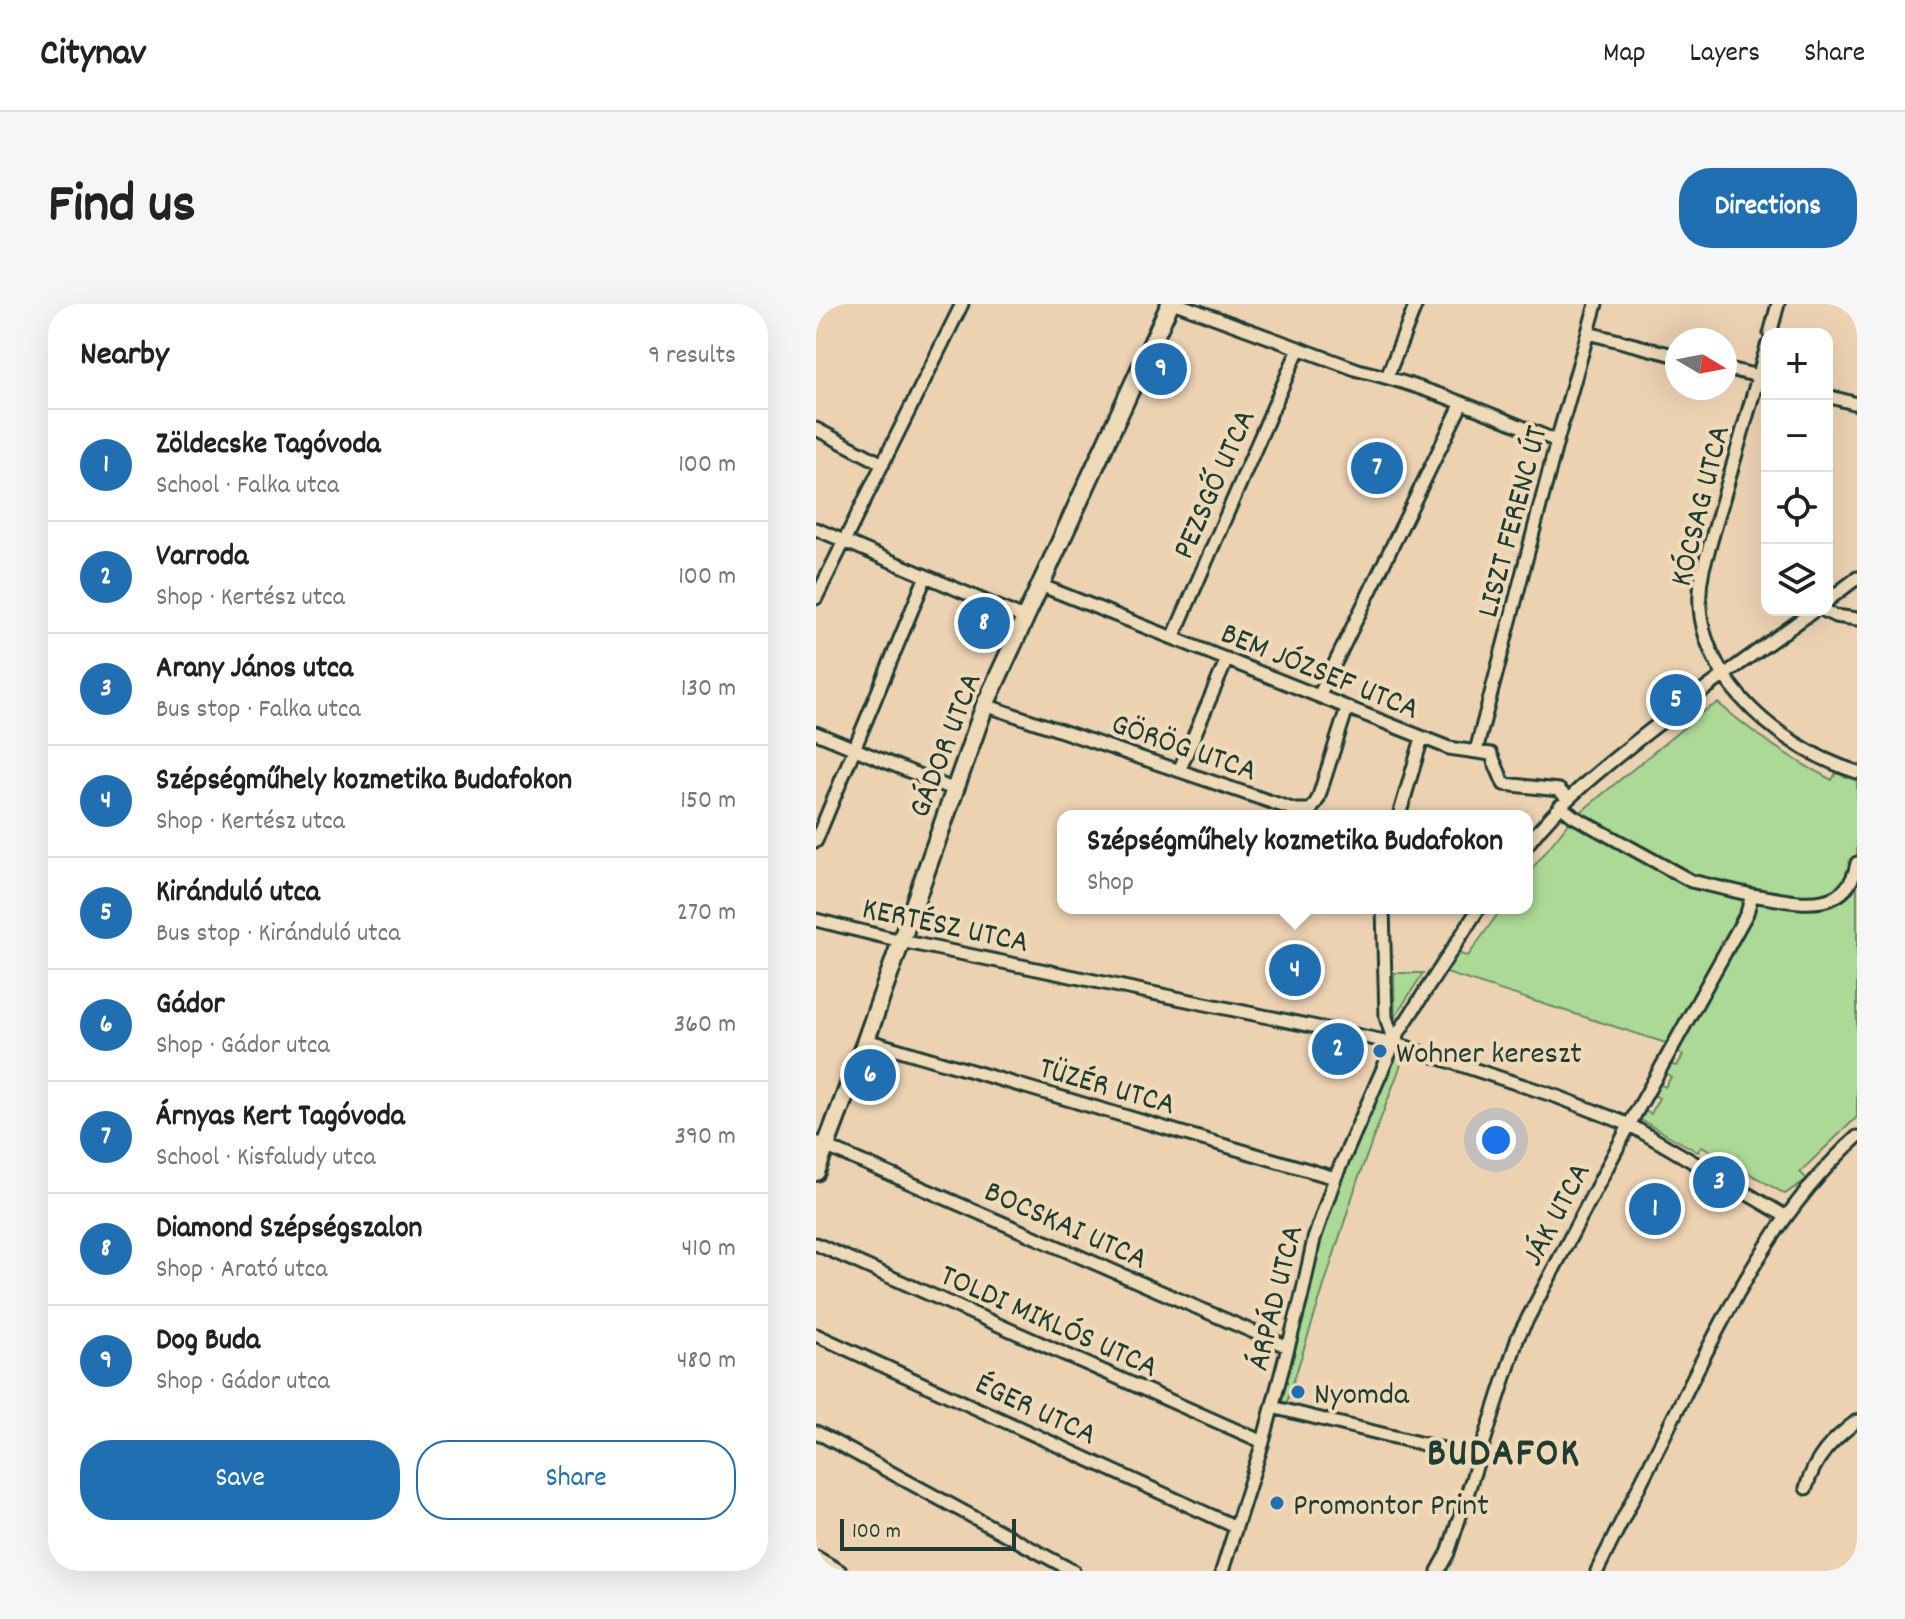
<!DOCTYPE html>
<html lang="en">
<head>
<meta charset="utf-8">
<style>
	:root { --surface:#fff; --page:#f6f6f6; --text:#222; --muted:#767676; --line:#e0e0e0; --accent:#1f6fb2 }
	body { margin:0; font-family:Dekko,sans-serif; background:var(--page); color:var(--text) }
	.controls { position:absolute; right:24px; top:24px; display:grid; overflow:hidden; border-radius:16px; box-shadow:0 8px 32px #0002 }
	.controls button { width:72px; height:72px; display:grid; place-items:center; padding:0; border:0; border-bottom:2px solid var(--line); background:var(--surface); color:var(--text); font:40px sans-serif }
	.compass { position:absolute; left:849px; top:24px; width:72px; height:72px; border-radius:50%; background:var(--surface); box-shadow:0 8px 32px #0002; rotate:100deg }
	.scale { position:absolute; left:24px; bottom:20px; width:176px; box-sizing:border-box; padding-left:8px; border:4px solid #1f3d34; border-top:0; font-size:22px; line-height:28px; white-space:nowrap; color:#1f3d34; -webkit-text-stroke:6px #efdab8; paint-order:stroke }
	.you { position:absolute; left:680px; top:836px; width:28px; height:28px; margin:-20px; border:6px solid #fff; border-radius:50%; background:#1a73e8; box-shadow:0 0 0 12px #1a73e833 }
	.badge { display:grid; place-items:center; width:52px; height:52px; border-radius:50%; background:var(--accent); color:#fff; font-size:26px; font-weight:700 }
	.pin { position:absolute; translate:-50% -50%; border:4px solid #fff; box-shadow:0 2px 8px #0006 }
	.popup { position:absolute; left:241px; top:506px; width:476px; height:104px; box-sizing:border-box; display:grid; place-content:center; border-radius:16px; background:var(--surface); filter:drop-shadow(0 2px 6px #0005); font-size:26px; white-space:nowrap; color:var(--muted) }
	.popup b { font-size:30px; color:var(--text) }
	.popup::after { content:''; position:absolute; left:50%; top:100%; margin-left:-16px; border:16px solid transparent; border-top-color:var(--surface) }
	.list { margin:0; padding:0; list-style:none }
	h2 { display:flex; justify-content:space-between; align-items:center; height:104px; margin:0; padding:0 32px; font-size:34px }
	h2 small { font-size:26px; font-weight:400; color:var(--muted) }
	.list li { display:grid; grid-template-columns:52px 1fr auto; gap:24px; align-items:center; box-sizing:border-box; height:112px; padding:0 32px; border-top:2px solid var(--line) }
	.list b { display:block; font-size:30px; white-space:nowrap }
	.list p { margin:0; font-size:26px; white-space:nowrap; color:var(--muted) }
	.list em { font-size:26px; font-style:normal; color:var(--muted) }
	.actions { display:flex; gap:16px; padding:24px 32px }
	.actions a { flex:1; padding:18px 0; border:2px solid var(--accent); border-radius:32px; text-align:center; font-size:28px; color:var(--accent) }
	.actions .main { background:var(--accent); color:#fff }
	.icon { flex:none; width:44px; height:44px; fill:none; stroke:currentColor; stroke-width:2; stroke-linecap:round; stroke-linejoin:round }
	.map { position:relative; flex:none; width:1041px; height:1267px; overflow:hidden; border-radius:32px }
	header { display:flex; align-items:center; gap:48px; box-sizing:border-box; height:112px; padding:0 40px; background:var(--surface); border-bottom:2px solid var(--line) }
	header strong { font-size:38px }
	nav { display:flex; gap:44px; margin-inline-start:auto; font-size:28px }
	.intro { display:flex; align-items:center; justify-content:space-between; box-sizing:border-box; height:192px; padding:0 48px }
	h1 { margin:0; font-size:56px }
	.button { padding:20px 36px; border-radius:32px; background:var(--accent); color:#fff; font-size:28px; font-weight:700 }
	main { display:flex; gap:48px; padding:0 48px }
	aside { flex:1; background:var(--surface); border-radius:32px; box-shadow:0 8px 32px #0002 }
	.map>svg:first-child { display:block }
</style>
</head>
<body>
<header>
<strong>Citynav</strong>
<nav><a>Map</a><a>Layers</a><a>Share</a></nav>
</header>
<div class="intro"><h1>Find us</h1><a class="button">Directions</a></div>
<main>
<aside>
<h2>Nearby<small>9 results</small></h2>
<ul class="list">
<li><span class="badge">1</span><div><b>Zöldecske Tagóvoda</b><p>School · Falka utca</p></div><em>100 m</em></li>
<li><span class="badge">2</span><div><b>Varroda</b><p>Shop · Kertész utca</p></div><em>100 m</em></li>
<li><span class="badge">3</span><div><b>Arany János utca</b><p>Bus stop · Falka utca</p></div><em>130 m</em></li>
<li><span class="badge">4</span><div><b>Szépségműhely kozmetika Budafokon</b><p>Shop · Kertész utca</p></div><em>150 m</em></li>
<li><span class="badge">5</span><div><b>Kiránduló utca</b><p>Bus stop · Kiránduló utca</p></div><em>270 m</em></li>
<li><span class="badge">6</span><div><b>Gádor</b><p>Shop · Gádor utca</p></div><em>360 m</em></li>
<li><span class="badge">7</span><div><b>Árnyas Kert Tagóvoda</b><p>School · Kisfaludy utca</p></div><em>390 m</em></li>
<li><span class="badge">8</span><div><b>Diamond Szépségszalon</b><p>Shop · Arató utca</p></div><em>410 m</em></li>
<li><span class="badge">9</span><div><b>Dog Buda</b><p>Shop · Gádor utca</p></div><em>480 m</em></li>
</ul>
<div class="actions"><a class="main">Save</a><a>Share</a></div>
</aside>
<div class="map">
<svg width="1041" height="1267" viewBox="0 0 1041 1267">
	<rect width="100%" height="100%" fill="#edd2b2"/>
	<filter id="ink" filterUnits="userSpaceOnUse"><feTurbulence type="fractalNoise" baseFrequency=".0125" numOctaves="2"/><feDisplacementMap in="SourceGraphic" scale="16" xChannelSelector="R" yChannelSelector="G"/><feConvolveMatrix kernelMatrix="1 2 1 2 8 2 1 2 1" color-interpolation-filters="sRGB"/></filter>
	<g filter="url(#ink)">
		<path fill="#add997" stroke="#668b66" stroke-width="2" d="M902,399C938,430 974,455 1016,476L1020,469L1041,477V813L984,868L991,875L969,890L886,842L882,848L823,815L828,807L835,810L843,794L836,789L842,779L849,783L855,773L848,768L852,760L861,762L867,751L861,747L865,739L854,733L850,739L627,668L638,649L652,652L686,604H711V571L755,516L888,407Z
			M578,669H607L579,713L578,673Z
			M587,748L593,754L586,758L542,875L470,1101L460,1100L497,956L522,875L576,752Z"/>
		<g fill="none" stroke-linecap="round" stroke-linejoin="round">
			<defs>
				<path id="street" d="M362,0L542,66C610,82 676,111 741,137
					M772,29L861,52
					M954,30L962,0
					M951,42L887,265C865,362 957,441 1041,468
					M909,64L951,74
					M571,73L600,0
					M1011,92L1041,100
					M0,125L67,160
					M0,225L208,314
					M224,281L633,444L675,450L688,480L743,486L751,494
					M0,294L146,0
					M1011,297L1041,274
					M1007,306L1019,312L1041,315
					M357,334L483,44
					M503,392L646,99
					M169,401L479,506H495L502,495L531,404
					M0,429L139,486
					M660,447L741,137L780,0
					M363,467L411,355
					M744,502L757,512L875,577L936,591
					M583,512L606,434
					M0,537L110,272
					M711,541C746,495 790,461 836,425C889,384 944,345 999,306
					M567,604L570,713L578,739
					M0,616L85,637L578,739L742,793L814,821L969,912
					M50,736L519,874
					M0,838L472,1043
					M0,940L447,1138
					M0,1031L420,1223
					M456,1103L664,1154
					M0,1128L257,1267
					M990,1184C999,1153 1016,1136 1041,1117
					M0,1253L24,1267
					M406,1267L447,1138L485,995L498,935L519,874L583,728L663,604
					M622,1267L632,1249L702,1033L817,814L931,609L936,591C977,597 1031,614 1041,559
					M781,1267C812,1205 843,1142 874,1080C919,990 966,901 1041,833"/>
				<path id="secondary" d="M0,868L50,736L169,401L354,0"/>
			</defs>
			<use href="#street" stroke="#1f3d34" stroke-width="17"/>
			<use href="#secondary" stroke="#1f3d34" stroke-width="22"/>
			<use href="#street" stroke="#efdab8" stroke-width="11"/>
			<use href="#secondary" stroke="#efdab8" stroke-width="16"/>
		</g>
	</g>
	<g fill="#1f6fb2" stroke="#efdab8" stroke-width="3">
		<circle cx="564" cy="747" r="8"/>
		<circle cx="482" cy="1088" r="8"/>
		<circle cx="461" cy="1199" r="8"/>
	</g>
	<g text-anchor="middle" stroke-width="8" stroke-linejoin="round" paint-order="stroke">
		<g font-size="32" fill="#1f3d34" stroke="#efdab8">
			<text transform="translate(396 179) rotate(-66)" y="11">PEZSGŐ UTCA</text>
			<text transform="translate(882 201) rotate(-76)" y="11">KÓCSAG UTCA</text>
			<text transform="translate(694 217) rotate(-75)" y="11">LISZT FERENC ÚT</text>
			<text transform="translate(505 365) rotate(22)" y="11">BEM JÓZSEF UTCA</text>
			<text transform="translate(127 440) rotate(-69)" y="11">GÁDOR UTCA</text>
			<text transform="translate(369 441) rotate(19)" y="11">GÖRÖG UTCA</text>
			<text transform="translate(130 619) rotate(12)" y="11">KERTÉSZ UTCA</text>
			<text transform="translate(292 780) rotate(16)" y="11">TÜZÉR UTCA</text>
			<text transform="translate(738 909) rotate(-62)" y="11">JÁK UTCA</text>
			<text transform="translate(251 919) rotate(24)" y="11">BOCSKAI UTCA</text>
			<text transform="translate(457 993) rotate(-76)" y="11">ÁRPÁD UTCA</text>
			<text transform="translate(234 1015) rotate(24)" y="11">TOLDI MIKLÓS UTCA</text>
			<text transform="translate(221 1103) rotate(25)" y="11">ÉGER UTCA</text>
		</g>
		<g font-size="32" fill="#1f3d34" stroke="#efdab8" text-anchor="start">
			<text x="580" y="758">Wohner kereszt</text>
			<text x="498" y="1099">Nyomda</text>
			<text x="477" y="1210">Promontor Print</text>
		</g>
		<g font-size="40" font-weight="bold" letter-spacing="2" fill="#1f3d34" stroke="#efdab8">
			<text x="688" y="1160">BUDAFOK</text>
		</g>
	</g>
</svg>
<div class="controls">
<button>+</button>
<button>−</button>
<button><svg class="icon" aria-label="locate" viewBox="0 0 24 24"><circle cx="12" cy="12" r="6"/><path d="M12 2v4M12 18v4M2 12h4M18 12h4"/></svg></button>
<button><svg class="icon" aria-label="layers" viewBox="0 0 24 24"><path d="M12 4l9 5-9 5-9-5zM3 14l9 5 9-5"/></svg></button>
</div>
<svg class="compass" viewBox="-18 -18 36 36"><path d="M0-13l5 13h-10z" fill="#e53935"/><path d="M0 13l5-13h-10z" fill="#767676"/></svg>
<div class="scale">100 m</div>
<div class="you"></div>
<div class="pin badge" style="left:839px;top:905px">1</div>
<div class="pin badge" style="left:522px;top:745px">2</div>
<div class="pin badge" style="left:903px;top:878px">3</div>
<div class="pin badge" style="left:479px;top:666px">4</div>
<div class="popup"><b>Szépségműhely kozmetika Budafokon</b>Shop</div>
<div class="pin badge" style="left:860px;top:396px">5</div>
<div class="pin badge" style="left:54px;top:771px">6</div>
<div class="pin badge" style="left:561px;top:164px">7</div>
<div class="pin badge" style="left:168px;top:319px">8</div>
<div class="pin badge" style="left:345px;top:65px">9</div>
</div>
</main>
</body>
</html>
